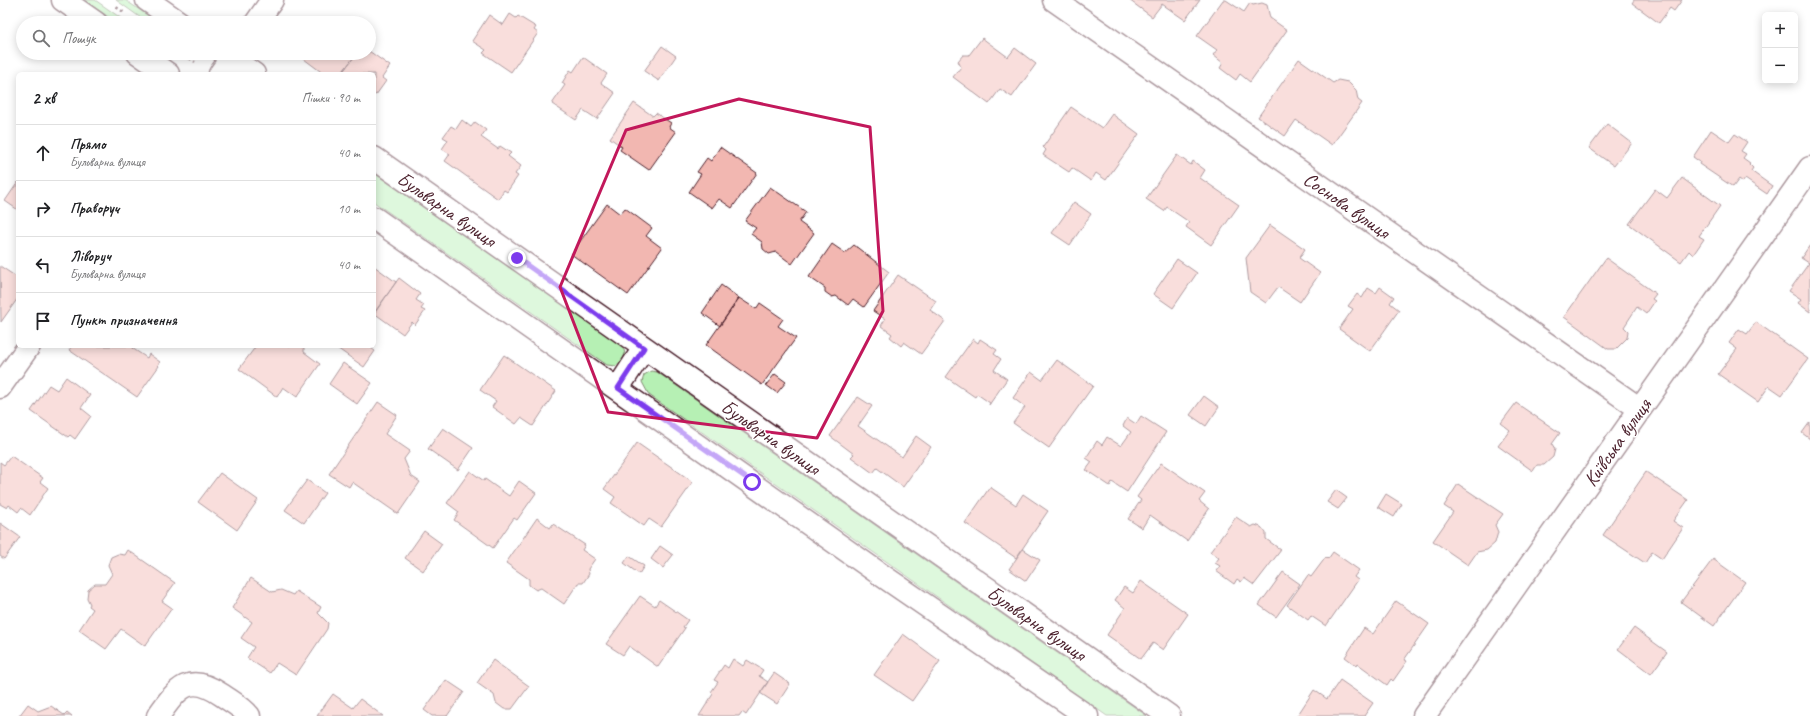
<!DOCTYPE html>
<html lang="uk">
<head>
<meta charset="utf-8">
<style>
	:root { --surface:#fff; --page:#f2f2f2; --text:#202124; --muted:#757577; --line:#e0e0e0 }
	body { margin:0; font-family:Caveat,sans-serif; background:var(--page); color:var(--text) }
	.controls { position:absolute; right:12px; top:12px; display:grid; overflow:hidden; border-radius:6px; box-shadow:0 2px 10px #0003 }
	.controls button { width:36px; height:36px; display:grid; place-items:center; padding:0; border:0; border-bottom:1px solid var(--line); background:var(--surface); color:var(--text); font:20px sans-serif }
	.stop { position:absolute; width:12px; height:12px; margin:-9px; border:3px solid #7c3aed; border-radius:50%; background:#fff }
	.stop.end { background:#7c3aed; border-color:#fff; box-shadow:0 1px 4px #0008 }
	.list { margin:0; padding:0; list-style:none }
	h2 { display:flex; justify-content:space-between; align-items:center; height:52px; margin:0; padding:0 16px; font-size:17px }
	h2 small { font-size:13px; font-weight:400; color:var(--muted) }
	.list li { display:grid; grid-template-columns:26px 1fr auto; gap:12px; align-items:center; box-sizing:border-box; height:56px; padding:0 16px; border-top:1px solid var(--line) }
	.list b { display:block; font-size:15px; white-space:nowrap }
	.list p { margin:0; font-size:13px; white-space:nowrap; color:var(--muted) }
	.list em { font-size:13px; font-style:normal; color:var(--muted) }
	.icon { flex:none; width:22px; height:22px; fill:none; stroke:currentColor; stroke-width:2; stroke-linecap:round; stroke-linejoin:round }
	.map { position:relative; flex:none; width:1810px; height:716px; overflow:hidden }
	.search { position:absolute; background:var(--surface); box-shadow:0 2px 10px #0003; left:16px; top:16px; width:360px; height:44px; display:flex; align-items:center; gap:10px; box-sizing:border-box; padding:0 14px; border-radius:22px; color:var(--muted); font-size:15px }
	.panel { position:absolute; background:var(--surface); box-shadow:0 2px 10px #0003; left:16px; top:72px; width:360px; height:276px; border-radius:6px }
	.map>svg:first-child { display:block }
</style>
</head>
<body>
<div class="map">
<svg width="1810" height="716" viewBox="0 0 1810 716">
	<rect width="100%" height="100%" fill="#fff"/>
	<filter id="ink" filterUnits="userSpaceOnUse"><feTurbulence type="fractalNoise" baseFrequency=".025" numOctaves="2"/><feDisplacementMap in="SourceGraphic" scale="8" xChannelSelector="R" yChannelSelector="G"/><feConvolveMatrix kernelMatrix="1 2 1 2 8 2 1 2 1" color-interpolation-filters="sRGB"/></filter>
	<g filter="url(#ink)">
		<path fill="#b6f0b4" stroke="#808870" d="M84,0H95L128,23H117Z
			M116,0H125L159,23H148Z
			M374,173L623,346L625,354L622,361L616,366L607,365L374,202Z
			M651,371L657,372L1147,716H1107L649,395L642,382L644,375Z"/>
		<path fill="#f2b7b1" stroke="#4a1f2b" d="M1129,0H1200L1185,20L1162,4L1152,17Z
			M1223,0H1226L1244,12L1250,3L1253,5L1262,3L1267,5L1270,18L1287,30L1250,82L1240,74L1236,80L1220,68L1223,63L1213,55L1217,50L1197,36Z
			M1634,0H1682L1674,11L1670,8L1659,23L1632,3Z
			M510,14L516,18L518,16L536,27L534,30L538,33L511,72L483,53L486,50L472,41L489,15L503,25Z
			M982,38L1008,57L1015,48L1036,64L1012,97L1000,89L989,104L953,77L961,67L958,61L963,55H969Z
			M662,46L676,56L659,81L644,71Z
			M369,51L390,66L382,78L386,81L376,95L374,94V74H341L357,53H369Z
			M308,53H357L341,74H324L304,59Z
			M583,57L607,74L601,83L615,93L597,119L583,110L576,120L552,104L565,85L562,83L570,70L573,72Z
			M1299,59L1333,83L1338,80L1348,82L1356,90L1358,100L1362,103L1332,145L1296,120L1285,136L1258,117Z
			M634,103L653,116L656,113L671,123L669,127L676,132L649,170L620,150L622,147L610,138Z
			M1071,107L1102,128L1112,114L1139,134L1106,180L1096,173L1091,181L1072,168L1069,172L1043,155L1046,150L1043,147Z
			M462,120L471,127L475,122L486,130L481,137L498,149L500,146L511,153L508,156L521,166L515,174L518,176L507,192L504,190L498,199L445,161L450,154L442,149L448,140L443,137L451,126L456,129Z
			M1607,124L1632,143L1614,166L1589,148Z
			M1711,130L1729,142L1735,134L1747,142L1741,151L1746,154L1743,158L1750,163L1749,164L1753,168L1751,171L1772,186L1767,194L1745,179L1743,182L1739,179L1733,187L1699,164L1700,162L1693,157Z
			M720,147L757,173L732,208L719,199L712,208L689,192L701,174L697,172L707,158L711,161Z
			M1177,155L1191,165L1193,161L1205,170L1200,178L1239,205L1211,245L1186,227L1189,222L1167,207L1164,211L1146,199Z
			M1682,178L1720,206L1699,236L1704,239L1693,255L1689,251L1681,262L1629,224L1655,189L1667,198Z
			M18,182V210L5,201Z
			M770,187L806,212L799,222L814,233L792,264L776,252L769,254L763,249L762,242L751,234L756,228L745,221Z
			M1074,202L1091,214L1070,245L1052,233Z
			M607,204L620,214L625,208L652,228L646,236L662,248L628,295L571,254Z
			M1270,225L1305,249L1299,258L1320,273L1300,302L1278,287L1266,303L1250,292L1246,258Z
			M832,244L845,253L854,245L889,272L864,307L853,299L848,305L836,296L832,297L825,292V288L809,277Z
			M1810,245V312L1798,303L1801,299L1789,291L1809,263L1801,258Z
			M1606,258L1656,294L1652,299L1655,301L1646,314L1637,307L1624,327L1628,331L1627,338L1616,349H1608L1564,317Z
			M1177,259L1197,273L1173,308L1153,294Z
			M0,266L18,278V298L1,322Z
			M374,266L396,282L374,314Z
			M898,275L936,301L930,310L945,321L921,354L904,342L901,346L890,337L892,334L881,326L885,319L873,311Z
			M399,278L420,294L416,300L424,305L421,309L425,311L415,325L412,322L403,334L374,313Z
			M721,285L739,298L720,326L702,313Z
			M1380,287L1394,297L1390,303L1399,310L1370,351L1339,329L1353,309L1348,306L1357,294L1362,298L1368,288L1376,293Z
			M739,298L756,309L760,303L783,319L778,326L796,338L762,385L706,345Z
			M1756,322L1808,359L1782,395L1769,386L1758,402L1718,374L1737,349L1729,343L1739,329L1747,334Z
			M973,339L978,343L980,339L997,350L994,354L1001,359L994,370L1007,379L989,405L990,403L977,394L975,397L946,377Z
			M72,346H134L132,348L147,358L149,354L160,362L158,365L159,366L137,397L69,350Z
			M256,346H301L304,348V352L320,364L297,397L283,387L277,397L239,369Z
			M334,346H368L375,351L364,367Z
			M504,355L556,391L533,426L521,418L516,424L492,407L496,401L480,390Z
			M1057,360L1093,386L1049,448L1013,423L1025,407L1013,398L1031,372L1042,380Z
			M343,363L372,383L357,404L329,384Z
			M775,374L786,382L777,393L766,385Z
			M66,377L90,395L81,408L91,416L75,439L70,435L68,437L31,411L49,385L57,390Z
			M1204,396L1219,407L1206,426L1190,415Z
			M858,397L872,406L858,426L902,457L916,436L931,447L903,487L877,468L873,473L851,457L854,454L830,436Z
			M378,402L397,415L385,434L410,451L404,459L411,476L420,482L398,514L352,482L349,487L329,474Z
			M1516,403L1560,433L1552,444L1555,449L1553,457L1544,465H1537L1533,471L1498,446L1510,430L1501,423Z
			M1141,416L1166,432L1127,492L1112,482L1110,486L1086,470L1092,462L1086,458L1097,441L1102,445L1107,437L1121,446L1131,432L1123,426L1127,418L1136,424Z
			M1810,422V439L1802,433Z
			M443,428L473,448L458,470L428,449Z
			M637,443L693,482L661,527L649,519L644,526L611,503L615,497L604,489Z
			M11,456L43,478L40,482L48,488L30,515L21,508L18,512L9,505L7,508L0,504V462L4,465Z
			M1161,463L1205,493L1199,501L1209,509L1187,541L1150,515L1142,528L1128,519L1141,500L1137,497Z
			M470,471L484,481L485,479L509,496L519,481L536,493L517,520L514,518L493,548L454,520L459,512L447,503Z
			M1646,472L1688,500L1673,521L1683,528L1662,559L1652,552L1645,563L1603,535Z
			M220,473L258,500L237,530L198,502Z
			M307,480L325,493L304,523L285,510Z
			M1458,484L1503,514L1495,525L1498,532L1495,543L1487,550L1477,552L1468,565L1433,541L1453,512L1444,506Z
			M990,487L1016,505L1023,494L1048,511L1016,558L965,523Z
			M1336,490L1347,498L1338,509L1327,502Z
			M1386,494L1402,504L1394,517L1378,507Z
			M1236,517L1251,527L1255,525L1261,527L1266,533V539L1281,550L1254,585L1244,578L1241,582L1237,579L1234,584L1216,571L1220,566L1215,563L1219,558L1210,552Z
			M537,518L550,528L553,524L585,545L582,550L595,559L588,569L589,574L583,583H578L564,604L541,588L536,590L529,585V579L506,563Z
			M0,523L20,537L4,559L0,556Z
			M424,531L442,544L423,571L405,558Z
			M660,546L673,555L663,568L651,559Z
			M1023,549L1040,560L1026,581L1009,569Z
			M128,550L175,583L162,601L172,608L145,646L121,629L106,649L79,630L93,609L89,606L90,604L87,598L88,590L95,584H105L112,574L108,565L111,557L118,554L125,555Z
			M1333,552L1359,570L1354,577L1358,580L1326,626L1311,616L1308,620L1287,605L1308,575L1311,577L1326,557L1328,559Z
			M629,556L644,566L639,574L624,563Z
			M1713,559L1745,582L1714,626L1681,602Z
			M1283,572L1300,584L1276,617L1259,605Z
			M251,578L272,592L281,590L293,595L296,591L321,607L318,613L328,623L327,629L296,675L277,663L270,673L247,658L254,647L241,638L252,622L232,608Z
			M1141,581L1188,614L1163,650L1153,643L1141,659L1107,635L1125,608L1115,600L1124,587L1133,593Z
			M640,596L655,606L659,600L688,620L683,627L685,628L658,667L629,646L623,655L606,644Z
			M1396,601L1429,624L1404,660L1407,661L1393,681L1391,679L1387,685L1358,664L1357,666L1345,657L1364,628L1373,634Z
			M1634,628L1667,652L1651,674L1618,649Z
			M903,634L940,661L912,701L874,675Z
			M733,659L743,666L747,660L763,670L759,676L768,682L746,715L742,712L739,716H699L713,694L711,692L718,682L714,680L724,665L728,668Z
			M493,660L529,686L512,709H504L496,703L494,695L477,683Z
			M774,673L790,684L777,704L760,693Z
			M446,680L464,692L447,716H432L424,710Z
			M1340,680L1373,703L1364,716H1297L1314,690L1327,699Z
			M333,694L353,708L360,699L383,716H317Z
			M28,704L38,711L51,706L64,715L67,712L72,716H19Z"/>
		<g fill="none" stroke-linecap="round" stroke-linejoin="round">
			<defs>
				<path id="minor" d="M1054,0L1640,409
					M256,23L272,0
					M220,74L235,53
					M0,387L29,346
					M158,716C178,688 189,672 222,695C232,702 242,707 249,716
					M1424,716L1810,168"/>
				<path id="tertiary" d="M63,0L96,23
					M147,0L180,23
					M138,53L168,74
					M224,53L254,74
					M374,158L1169,716
					M374,218L880,574L1087,716
					M618,388L644,348"/>
			</defs>
			<use href="#minor" stroke="#4a1f2b" stroke-width="25"/>
			<use href="#tertiary" stroke="#4a1f2b" stroke-width="25"/>
			<path stroke="#4a1f2b" stroke-width="2.5" stroke-dasharray="3 3" stroke-linecap="butt" d="M116,7L125,13
				M189,58L195,62"/>
			<use href="#minor" stroke="#fff" stroke-width="22"/>
			<use href="#tertiary" stroke="#fff" stroke-width="22"/>
		</g>
	</g>
	<g fill="none" stroke-linecap="round" stroke-linejoin="round" filter="url(#ink)">
		<path stroke="#7c3aed" stroke-width="5" d="M517,258L644,348L618,388L752,482"/>
	</g>
	<path d="M0 0H1810V716H0ZM739,99L870,127L883,311L817,438L608,412L560,287L626,130Z" fill="#fff" fill-opacity=".55" fill-rule="evenodd"/>
	<path fill="none" stroke="#c2185b" stroke-width="3" stroke-linejoin="round" d="M739,99L870,127L883,311L817,438L608,412L560,287L626,130Z"/>
	<g text-anchor="middle" stroke-width="3" stroke-linejoin="round" paint-order="stroke">
		<g font-size="20" fill="#4a1f2b" stroke="#fff">
			<text transform="translate(1347 205) rotate(35)" y="7">Соснова вулиця</text>
			<text transform="translate(447 209) rotate(35)" y="7">Бульварна вулиця</text>
			<text transform="translate(771 437) rotate(35)" y="7">Бульварна вулиця</text>
			<text transform="translate(1617 442) rotate(-55)" y="7">Київська вулиця</text>
			<text transform="translate(1037 623) rotate(35)" y="7">Бульварна вулиця</text>
		</g>
	</g>
</svg>
<div class="controls">
<button>+</button>
<button>−</button>
</div>
<div class="stop" style="left:752px;top:482px"></div>
<div class="stop end" style="left:517px;top:258px"></div>
<div class="search"><svg class="icon" aria-label="search" viewBox="0 0 24 24"><circle cx="10" cy="10" r="6"/><path d="M15 15l6 6"/></svg>Пошук</div>
<section class="panel">
<h2>2 хв<small>Пішки · 90 m</small></h2>
<ul class="list">
<li><svg class="icon" aria-label="ahead" viewBox="0 0 24 24"><path d="M12 20V5M6 11l6-6 6 6"/></svg><div><b>Прямо</b><p>Бульварна вулиця</p></div><em>40 m</em></li>
<li><svg class="icon" aria-label="right" viewBox="0 0 24 24"><path d="M7 20v-9h11M14 6l5 5-5 5"/></svg><div><b>Праворуч</b></div><em>10 m</em></li>
<li><svg class="icon" aria-label="left" viewBox="0 0 24 24"><path d="M17 20v-9H6M10 6l-5 5 5 5"/></svg><div><b>Ліворуч</b><p>Бульварна вулиця</p></div><em>40 m</em></li>
<li><svg class="icon" aria-label="arrive" viewBox="0 0 24 24"><path d="M6 21V4h12l-3 4 3 4H6"/></svg><div><b>Пункт призначення</b></div></li>
</ul>
</section>
</div>
</body>
</html>
